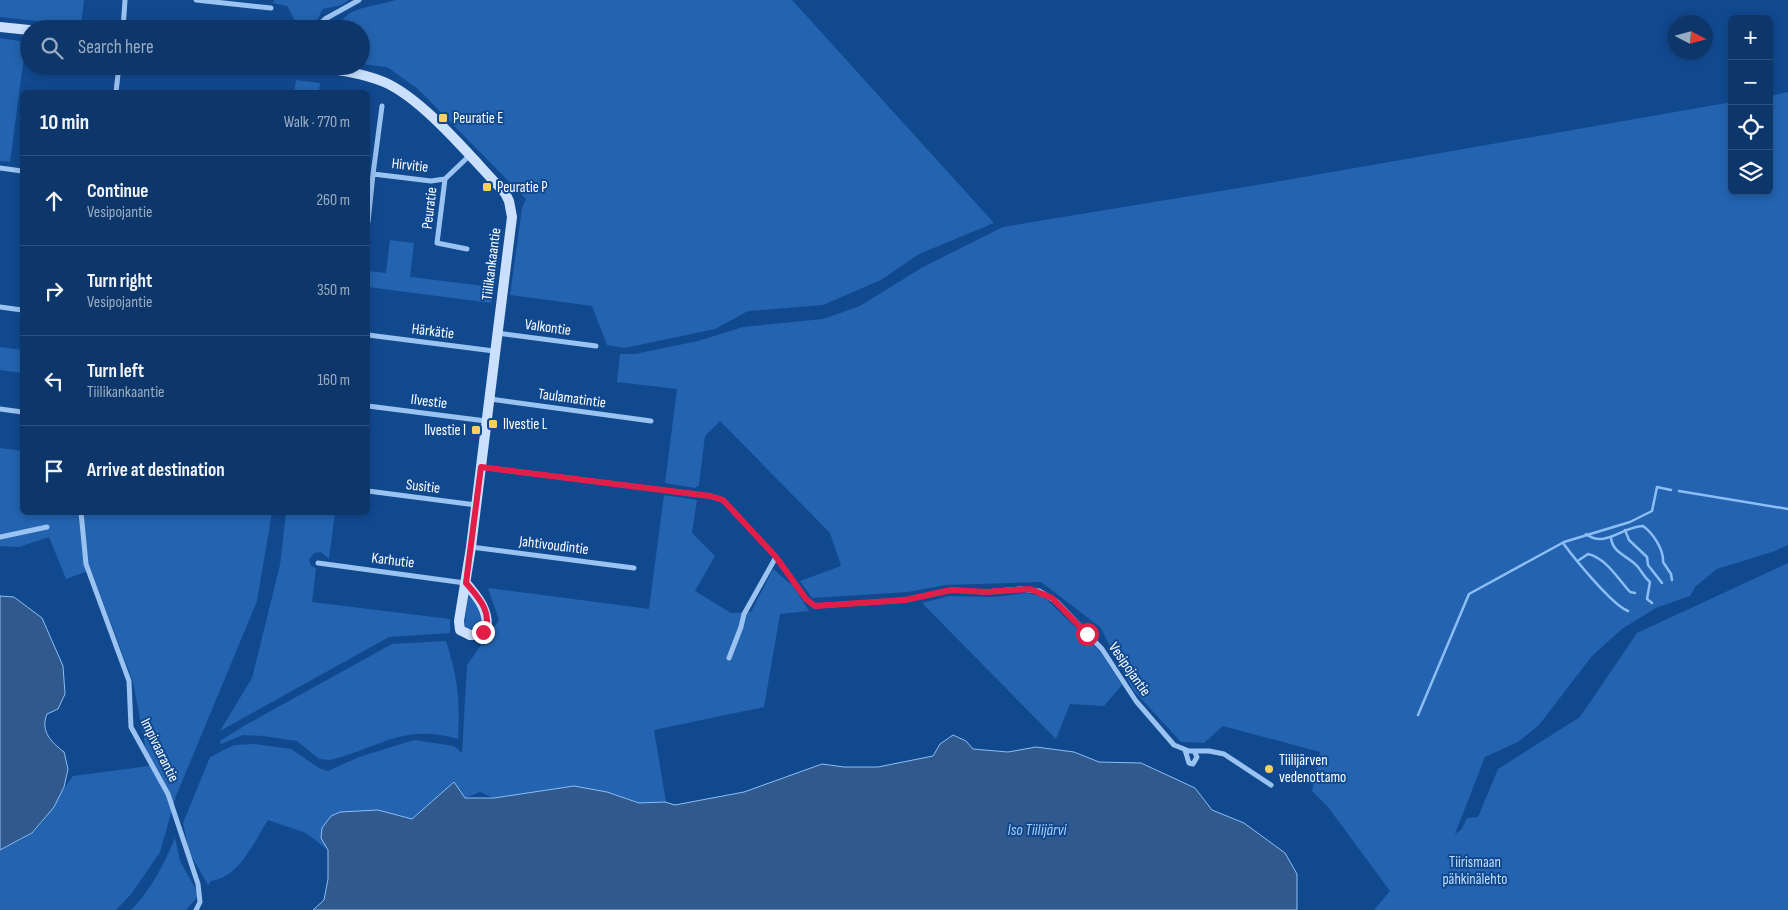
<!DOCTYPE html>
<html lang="en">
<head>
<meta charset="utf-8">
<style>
	:root { --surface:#0d376b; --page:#1b4273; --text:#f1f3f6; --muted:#9aacc1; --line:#2d517e }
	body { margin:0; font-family:"Sofia Sans Condensed",sans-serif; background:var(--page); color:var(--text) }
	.controls { position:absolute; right:15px; top:15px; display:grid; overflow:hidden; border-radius:8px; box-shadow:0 2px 8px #0003 }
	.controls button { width:45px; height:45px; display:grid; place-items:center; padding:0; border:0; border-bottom:1px solid var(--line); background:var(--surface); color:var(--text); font:25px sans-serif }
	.compass { position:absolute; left:1668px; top:15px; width:45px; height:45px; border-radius:50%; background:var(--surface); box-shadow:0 2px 8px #0003; rotate:96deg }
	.stop { position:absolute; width:15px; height:15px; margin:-11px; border:4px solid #e11d48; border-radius:50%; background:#fff }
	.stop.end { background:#e11d48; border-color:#fff; box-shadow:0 1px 5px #0008 }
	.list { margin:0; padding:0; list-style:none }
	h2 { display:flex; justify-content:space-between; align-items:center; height:65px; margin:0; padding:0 20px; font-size:21px }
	h2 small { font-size:16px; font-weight:400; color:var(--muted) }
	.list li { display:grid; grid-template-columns:32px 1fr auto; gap:15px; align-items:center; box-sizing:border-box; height:90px; padding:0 20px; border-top:1px solid var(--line) }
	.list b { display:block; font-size:19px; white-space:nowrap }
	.list p { margin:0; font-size:16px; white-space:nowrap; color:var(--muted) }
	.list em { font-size:16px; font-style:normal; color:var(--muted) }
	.icon { flex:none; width:28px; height:28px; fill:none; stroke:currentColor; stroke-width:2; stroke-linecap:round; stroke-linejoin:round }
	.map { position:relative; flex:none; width:1788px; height:910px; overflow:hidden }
	.search { position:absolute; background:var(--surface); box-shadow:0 2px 8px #0003; left:20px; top:20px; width:350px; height:55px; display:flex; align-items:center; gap:12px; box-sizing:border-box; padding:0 18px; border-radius:28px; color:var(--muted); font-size:19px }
	.panel { position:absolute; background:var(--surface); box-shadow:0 2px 8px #0003; left:20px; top:90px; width:350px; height:425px; border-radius:8px }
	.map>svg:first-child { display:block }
</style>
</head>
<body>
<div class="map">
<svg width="1788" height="910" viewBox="0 0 1788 910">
	<rect width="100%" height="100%" fill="#11498f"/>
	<path fill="#2363af" d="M0,0H84L81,26L0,17Z
		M274,0H349L341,5L323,9L312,29H293L294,19L287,6L273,3Z
		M395,0H792L994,223L919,254L881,280L823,305L748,311L715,329L625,348L607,345L592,306L510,295L522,208L526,199L418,89L387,67L361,64V29H339C342,6 377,7 395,0Z
		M0,38L26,42L10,162L0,161Z
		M296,80L320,83L319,92H294Z
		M1788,92V545L1775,551L1717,569L1696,586L1690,596L1656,608L1622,629L1592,656L1539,725L1518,742L1485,757L1455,834L1461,830L1467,818L1478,817L1498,769L1580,717L1637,633L1788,563V910H1374L1390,891L1328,807L1312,791L1320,752L1223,726L1204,743L1181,742L1133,690L1100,627L1041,582L946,585L908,592L812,598L800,581L841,566L830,533L720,421L705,436L699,485L695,488L665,483L677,389L617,382L620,354H635L698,341L743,327L823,319L860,306L923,267L1003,227L1275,182L1732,102V191H1769V96Z
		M390,240L414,243L410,277L493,287L491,303L368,287V271L386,273Z
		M0,347L22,350V373L0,370Z
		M0,448L22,451V512L272,513L257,601L176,796L160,852L132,893L116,910H0V850C10,845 23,840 32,833C50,818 58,794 73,776L149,766L133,682L91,570L66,579L49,537L19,547L0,546Z
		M664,495L697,500L692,533L715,556L695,591L731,613L751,612L773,569L793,586L809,611L780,614L764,707L654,730L666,802L639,803L607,792L574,786L494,798L480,792L465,798L454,782L412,819L378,810L331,816C321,830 320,835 328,850L306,833L268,820C254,842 239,878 211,881L208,885L189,852L183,823L210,757L234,745L255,744L291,749L319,768L328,771L359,757L414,740L454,746L462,753L467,665L499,620L488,588L649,609Z
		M286,513H335L329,559L321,552L314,553L309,560L311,566L316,568L312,602L450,619V633L389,637L220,731L252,678L280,565Z
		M468,591L476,600L484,622L477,632L467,630L465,624Z
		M1026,593L1043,596L1100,651L1122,685L1104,706L1070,704L1056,739L922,603L949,596L995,597Z
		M446,641C458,678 460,700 458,739C402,723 380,748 330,760L319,759L297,741L263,736L243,735L221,744L220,741L242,727L392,644Z
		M175,838L180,861L199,895L186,910H131C151,890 164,864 175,838Z"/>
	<path fill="#30598d" stroke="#8cbef6" d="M0,596L14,597L42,618L63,666L65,694L58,709L47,714C40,731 51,742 64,752L68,769L64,787L54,807L32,833L0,850Z
		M953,735L966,741L973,749L1008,752L1036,747L1074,752L1099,762L1141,763L1195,788L1212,810L1244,823L1285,853L1297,874V910H313L324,900L328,879V850L321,838L322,828L331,816L340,812L378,810L412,819L454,782L465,798H494L574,786L607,792L639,803L665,802L675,805L744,792L822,764L844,767H878L933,756L940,744Z"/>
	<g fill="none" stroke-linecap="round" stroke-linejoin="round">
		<path stroke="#8cbef6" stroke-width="2.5" d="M1679,491L1788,509
			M1625,530L1629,540L1647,557L1648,565L1662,583
			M1586,534C1605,549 1623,526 1643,526C1653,533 1664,550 1663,562L1671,574L1672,580
			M1611,538C1613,554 1629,556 1638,567C1642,572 1644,577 1650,582L1647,599L1652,603
			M1563,543C1574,558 1612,605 1628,611
			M1579,560L1588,554C1606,558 1618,579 1630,592L1635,593
			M1418,715L1469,594L1564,542L1630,522L1652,511L1657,487L1671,490"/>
		<path stroke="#9bc3f2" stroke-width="5" d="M196,0L271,8
			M123,29L125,0
			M315,29L325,19L359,0
			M116,92L119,66
			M0,168L22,171
			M373,174L382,106
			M368,222L373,174L431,181L445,179
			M467,249L437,243L445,179L469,156
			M0,307L22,310
			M497,333L596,346
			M368,335L494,351
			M490,399L651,421
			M368,406L486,421
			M0,409L22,412
			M481,467L710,496L723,500L776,557L806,599L815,606L905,600L951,590L986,592L1020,589L1039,591L1057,602L1102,649L1136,701L1174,745L1189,751H1209L1224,754L1271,785
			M368,491L476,505
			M81,512L86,564L129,681L131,727L168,794L198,884L200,902L196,910
			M0,537L47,527
			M471,547L634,568
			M318,563L465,583
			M729,658L741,627L744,614L776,557
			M1185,750L1189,763L1193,764L1197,757L1194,751"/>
		<path stroke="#cae0fc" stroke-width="10" d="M0,27L29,30
			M306,66C332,69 360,72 384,82C424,99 474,161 505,193L509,201L512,217L471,547L459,621L460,630L470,635H477L487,626C487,607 477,597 466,583"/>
	</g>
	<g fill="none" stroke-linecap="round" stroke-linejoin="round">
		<path stroke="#e11d48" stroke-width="6" d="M483,632C495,614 477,596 466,583L481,467L710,496L723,500L776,557L806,599L815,606L905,600L951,590L986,592L1030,589L1052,598L1087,634"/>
	</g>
	<g fill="#ffcf5c" stroke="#11498f" stroke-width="2">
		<rect x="438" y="113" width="10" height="10" rx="2.5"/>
		<rect x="482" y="182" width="10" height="10" rx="2.5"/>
		<rect x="488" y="419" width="10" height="10" rx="2.5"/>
		<rect x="471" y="425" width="10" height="10" rx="2.5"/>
		<circle cx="1269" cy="769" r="5"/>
	</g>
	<g text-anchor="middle" stroke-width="4" stroke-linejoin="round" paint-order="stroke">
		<g font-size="15" fill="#fff" stroke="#11498f" text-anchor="start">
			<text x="453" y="123">Peuratie E</text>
			<text x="497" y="192">Peuratie P</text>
			<text x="503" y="429">Ilvestie L</text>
			<text x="466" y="435" text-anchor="end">Ilvestie I</text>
			<text x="1279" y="765">Tiilijärven<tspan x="1279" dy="17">vedenottamo</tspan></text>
		</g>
		<g font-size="15" fill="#fff" stroke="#11498f">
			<text transform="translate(410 165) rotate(6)" y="5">Hirvitie</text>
			<text transform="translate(429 208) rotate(-83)" y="5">Peuratie</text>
			<text transform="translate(491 264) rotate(-83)" y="5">Tiilikankaantie</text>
			<text transform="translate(548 327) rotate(8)" y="5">Valkontie</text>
			<text transform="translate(433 331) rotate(7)" y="5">Härkätie</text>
			<text transform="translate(572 398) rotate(8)" y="5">Taulamatintie</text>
			<text transform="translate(429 401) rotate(7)" y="5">Ilvestie</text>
			<text transform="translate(423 486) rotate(7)" y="5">Susitie</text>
			<text transform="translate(554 545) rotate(7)" y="5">Jahtivoudintie</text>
			<text transform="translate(393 560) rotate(7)" y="5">Karhutie</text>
			<text transform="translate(1130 669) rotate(55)" y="5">Vesipojantie</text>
			<text transform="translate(160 750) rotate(64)" y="5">Impivaarantie</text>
		</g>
		<g font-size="15" fill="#c2ddfd" stroke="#11498f">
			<text x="1475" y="867">Tiirismaan<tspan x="1475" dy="17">pähkinälehto</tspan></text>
		</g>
		<g font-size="16" font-style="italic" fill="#a7cdf9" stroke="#11498f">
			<text x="1037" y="835">Iso Tiilijärvi</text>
		</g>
	</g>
</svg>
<div class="controls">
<button>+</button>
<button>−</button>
<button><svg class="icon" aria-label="locate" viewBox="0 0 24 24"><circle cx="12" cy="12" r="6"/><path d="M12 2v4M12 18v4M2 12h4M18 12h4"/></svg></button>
<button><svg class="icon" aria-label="layers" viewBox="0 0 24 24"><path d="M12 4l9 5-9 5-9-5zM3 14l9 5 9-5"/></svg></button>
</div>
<svg class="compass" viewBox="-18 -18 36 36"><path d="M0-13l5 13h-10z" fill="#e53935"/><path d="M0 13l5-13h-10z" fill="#9aacc1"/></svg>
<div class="stop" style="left:1087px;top:634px"></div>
<div class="stop end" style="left:483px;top:632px"></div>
<div class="search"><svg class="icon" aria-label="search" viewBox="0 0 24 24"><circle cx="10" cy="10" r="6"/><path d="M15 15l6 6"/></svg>Search here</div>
<section class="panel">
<h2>10 min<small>Walk · 770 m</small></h2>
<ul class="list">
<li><svg class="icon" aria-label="ahead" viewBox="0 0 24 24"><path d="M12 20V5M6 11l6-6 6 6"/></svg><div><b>Continue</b><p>Vesipojantie</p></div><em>260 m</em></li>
<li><svg class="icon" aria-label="right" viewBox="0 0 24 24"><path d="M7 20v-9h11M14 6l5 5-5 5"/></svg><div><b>Turn right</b><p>Vesipojantie</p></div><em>350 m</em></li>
<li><svg class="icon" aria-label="left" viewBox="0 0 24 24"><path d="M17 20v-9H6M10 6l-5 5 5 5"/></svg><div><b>Turn left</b><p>Tiilikankaantie</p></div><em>160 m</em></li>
<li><svg class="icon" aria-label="arrive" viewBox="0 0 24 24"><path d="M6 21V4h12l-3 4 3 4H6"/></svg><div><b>Arrive at destination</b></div></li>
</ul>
</section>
</div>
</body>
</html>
